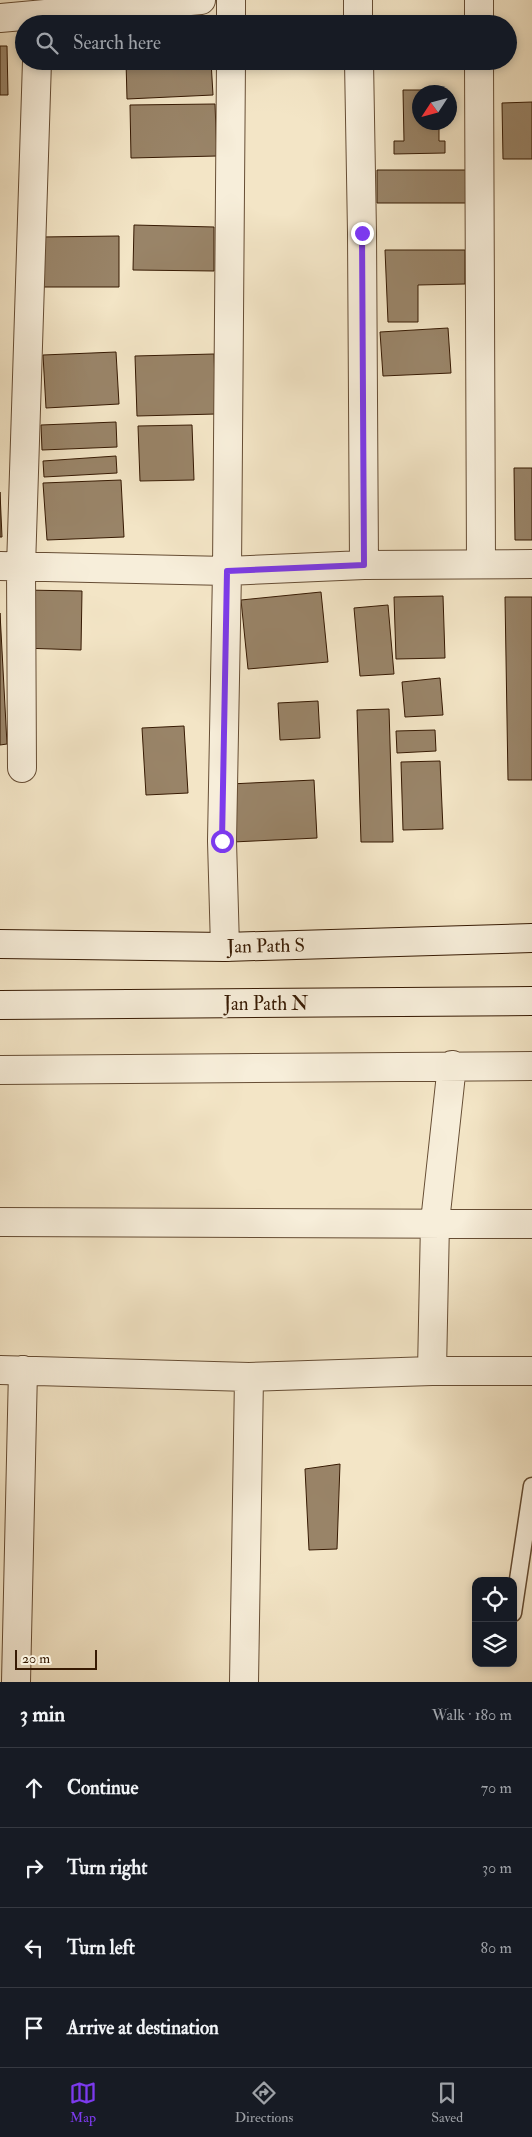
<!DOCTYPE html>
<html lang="en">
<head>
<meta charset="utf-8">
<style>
	:root { --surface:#171b24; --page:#20242c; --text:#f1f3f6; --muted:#9ea1a6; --line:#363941; --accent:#7c3aed }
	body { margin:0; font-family:"IM FELL Double Pica",serif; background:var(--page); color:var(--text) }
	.controls { position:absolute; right:15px; bottom:15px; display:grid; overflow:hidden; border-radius:10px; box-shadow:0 2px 8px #0003 }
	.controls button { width:45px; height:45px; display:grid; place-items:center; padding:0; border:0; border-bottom:1px solid var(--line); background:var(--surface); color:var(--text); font:25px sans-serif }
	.compass { position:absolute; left:412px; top:85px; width:45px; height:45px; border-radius:50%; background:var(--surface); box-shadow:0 2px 8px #0003; rotate:234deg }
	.scale { position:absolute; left:15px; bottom:12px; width:82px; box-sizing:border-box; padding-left:5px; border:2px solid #371a03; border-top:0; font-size:14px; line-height:18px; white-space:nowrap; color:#371a03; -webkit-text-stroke:4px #f7eeda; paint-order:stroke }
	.stop { position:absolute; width:15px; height:15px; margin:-11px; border:4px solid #7c3aed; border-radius:50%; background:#fff }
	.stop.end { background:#7c3aed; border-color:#fff; box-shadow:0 1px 5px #0008 }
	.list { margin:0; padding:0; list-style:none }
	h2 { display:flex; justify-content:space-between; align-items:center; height:65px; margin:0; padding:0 20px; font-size:21px }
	h2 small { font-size:16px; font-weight:400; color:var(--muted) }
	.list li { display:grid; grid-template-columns:32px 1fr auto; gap:15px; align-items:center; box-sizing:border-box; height:80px; padding:0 20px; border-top:1px solid var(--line) }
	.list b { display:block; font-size:19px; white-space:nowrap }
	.list em { font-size:16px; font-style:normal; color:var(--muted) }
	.icon { flex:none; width:28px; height:28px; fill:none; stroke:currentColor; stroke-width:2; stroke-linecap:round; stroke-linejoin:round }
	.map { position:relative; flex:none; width:532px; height:1682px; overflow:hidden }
	.search { position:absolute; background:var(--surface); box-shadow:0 2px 8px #0003; left:15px; right:15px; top:15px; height:55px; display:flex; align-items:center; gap:12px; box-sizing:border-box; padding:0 18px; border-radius:28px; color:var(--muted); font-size:19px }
	.sheet { height:385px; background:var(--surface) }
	nav { display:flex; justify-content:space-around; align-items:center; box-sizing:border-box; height:70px; border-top:1px solid var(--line); background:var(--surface); font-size:14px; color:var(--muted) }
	nav a { display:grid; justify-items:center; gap:2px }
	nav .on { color:var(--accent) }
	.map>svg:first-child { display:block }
</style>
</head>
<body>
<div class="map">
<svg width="532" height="1682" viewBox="0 0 532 1682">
	<rect width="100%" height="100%" fill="#f3e5c6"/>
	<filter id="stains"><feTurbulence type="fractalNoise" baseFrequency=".004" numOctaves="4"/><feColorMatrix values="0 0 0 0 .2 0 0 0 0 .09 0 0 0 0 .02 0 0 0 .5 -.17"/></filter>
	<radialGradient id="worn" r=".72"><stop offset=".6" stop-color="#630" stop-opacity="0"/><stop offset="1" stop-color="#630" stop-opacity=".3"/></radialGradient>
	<path fill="#998468" stroke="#371a03" d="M374,18L452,20V24H374Z
		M0,46H7L8,95H0Z
		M126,61H211L213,95L127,99Z
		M403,90H439V92H420V122H439V141H445V153L394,154V141H404Z
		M532,102V159H503L502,103Z
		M215,104L217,156L131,158L130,105Z
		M377,170H466V203H377Z
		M134,225L214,227V271L133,270Z
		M119,236V287H41V237Z
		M385,250H465V284L418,285V322H388Z
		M448,328L451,373L383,376L380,332Z
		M116,352L119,404L46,408L43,355Z
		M214,354L216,414L137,416L135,356Z
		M116,422L117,447L42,450L41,425Z
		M192,425L194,480L140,481L138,426Z
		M116,456L117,473L44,477L43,461Z
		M514,468H532V540H515Z
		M121,480L124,537L47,540L43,483Z
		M0,492L2,537H0Z
		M23,590L82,591L81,650L22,648Z
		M321,592L328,662L248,669L241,600Z
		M443,596L445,658L396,659L394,597Z
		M505,597H532V780H508Z
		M388,605L394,674L360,676L354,608Z
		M0,613L7,744L0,745Z
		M440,678L443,715L405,717L402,682Z
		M318,701L320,738L280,740L278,703Z
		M389,709L393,842H361L357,710Z
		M184,726L188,793L146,795L142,728Z
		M435,730L436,751L397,753L396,731Z
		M440,761L443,829L403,830L401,762Z
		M314,780L317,838L233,842L230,784Z
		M340,1464L337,1549L309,1550L305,1469Z"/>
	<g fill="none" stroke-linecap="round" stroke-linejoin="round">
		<defs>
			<path id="lane" d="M513,1613L532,1486"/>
			<path id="street" d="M358,0V24
				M479,0V24
				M0,18L201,0
				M231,24V0
				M359,61L362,233L364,565
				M479,61L481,564
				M0,566L227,571L364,565L532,564
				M22,768L21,567L37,61
				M225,947L222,841L227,571L231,61
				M0,1070L532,1066
				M0,1222L532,1224
				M0,1370L249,1377L432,1371H532
				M432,1371L435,1222L452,1065
				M16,1682L23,1370
				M244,1682L249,1377"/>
			<path id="secondary" d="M0,944L225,947L532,938
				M0,1005L532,1001"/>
		</defs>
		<use href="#lane" stroke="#664d34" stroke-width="19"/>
		<use href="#street" stroke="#664d34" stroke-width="30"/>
		<use href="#secondary" stroke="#371a03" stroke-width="30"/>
		<use href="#lane" stroke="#f7eeda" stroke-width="16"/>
		<use href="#street" stroke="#f7eeda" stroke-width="28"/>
		<use href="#secondary" stroke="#f7eeda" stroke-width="28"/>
	</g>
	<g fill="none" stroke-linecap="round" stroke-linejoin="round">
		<path stroke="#7c3aed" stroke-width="6" d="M222,841L227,571L364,565L362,233"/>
	</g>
	<g text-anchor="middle" stroke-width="5" stroke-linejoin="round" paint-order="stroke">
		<g font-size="19" fill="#371a03" stroke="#f7eeda">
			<text transform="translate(266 945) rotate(-1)" y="7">Jan Path S</text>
			<text x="266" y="1010">Jan Path N</text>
		</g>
	</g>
	<rect width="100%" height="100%" filter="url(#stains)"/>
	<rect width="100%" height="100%" fill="url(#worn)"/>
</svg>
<div class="controls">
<button><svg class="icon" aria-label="locate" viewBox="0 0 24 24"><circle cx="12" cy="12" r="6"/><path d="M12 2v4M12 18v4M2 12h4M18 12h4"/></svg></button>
<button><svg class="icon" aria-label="layers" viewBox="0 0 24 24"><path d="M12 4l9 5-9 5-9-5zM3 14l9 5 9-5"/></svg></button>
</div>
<svg class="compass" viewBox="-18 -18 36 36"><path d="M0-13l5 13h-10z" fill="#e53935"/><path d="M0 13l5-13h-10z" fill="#9ea1a6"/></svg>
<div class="scale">20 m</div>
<div class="stop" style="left:222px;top:841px"></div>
<div class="stop end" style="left:362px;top:233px"></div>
<div class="search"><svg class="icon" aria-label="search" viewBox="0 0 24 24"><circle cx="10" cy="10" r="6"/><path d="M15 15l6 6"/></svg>Search here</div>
</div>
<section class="sheet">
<h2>3 min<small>Walk · 180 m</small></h2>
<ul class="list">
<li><svg class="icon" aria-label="ahead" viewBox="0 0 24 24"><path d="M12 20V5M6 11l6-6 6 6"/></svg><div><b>Continue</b></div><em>70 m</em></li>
<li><svg class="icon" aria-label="right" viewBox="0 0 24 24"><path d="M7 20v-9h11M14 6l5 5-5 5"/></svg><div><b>Turn right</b></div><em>30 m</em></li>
<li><svg class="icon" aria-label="left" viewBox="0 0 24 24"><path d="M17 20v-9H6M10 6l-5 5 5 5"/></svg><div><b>Turn left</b></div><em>80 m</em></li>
<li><svg class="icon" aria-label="arrive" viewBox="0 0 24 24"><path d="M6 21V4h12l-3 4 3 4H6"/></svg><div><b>Arrive at destination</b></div></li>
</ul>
</section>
<nav>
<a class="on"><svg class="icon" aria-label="map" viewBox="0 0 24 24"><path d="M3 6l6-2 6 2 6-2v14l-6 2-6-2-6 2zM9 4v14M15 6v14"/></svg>Map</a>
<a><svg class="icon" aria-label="directions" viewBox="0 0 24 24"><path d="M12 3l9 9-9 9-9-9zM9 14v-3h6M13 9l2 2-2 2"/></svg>Directions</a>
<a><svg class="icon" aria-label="saved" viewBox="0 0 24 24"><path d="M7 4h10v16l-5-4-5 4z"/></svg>Saved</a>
</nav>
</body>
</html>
